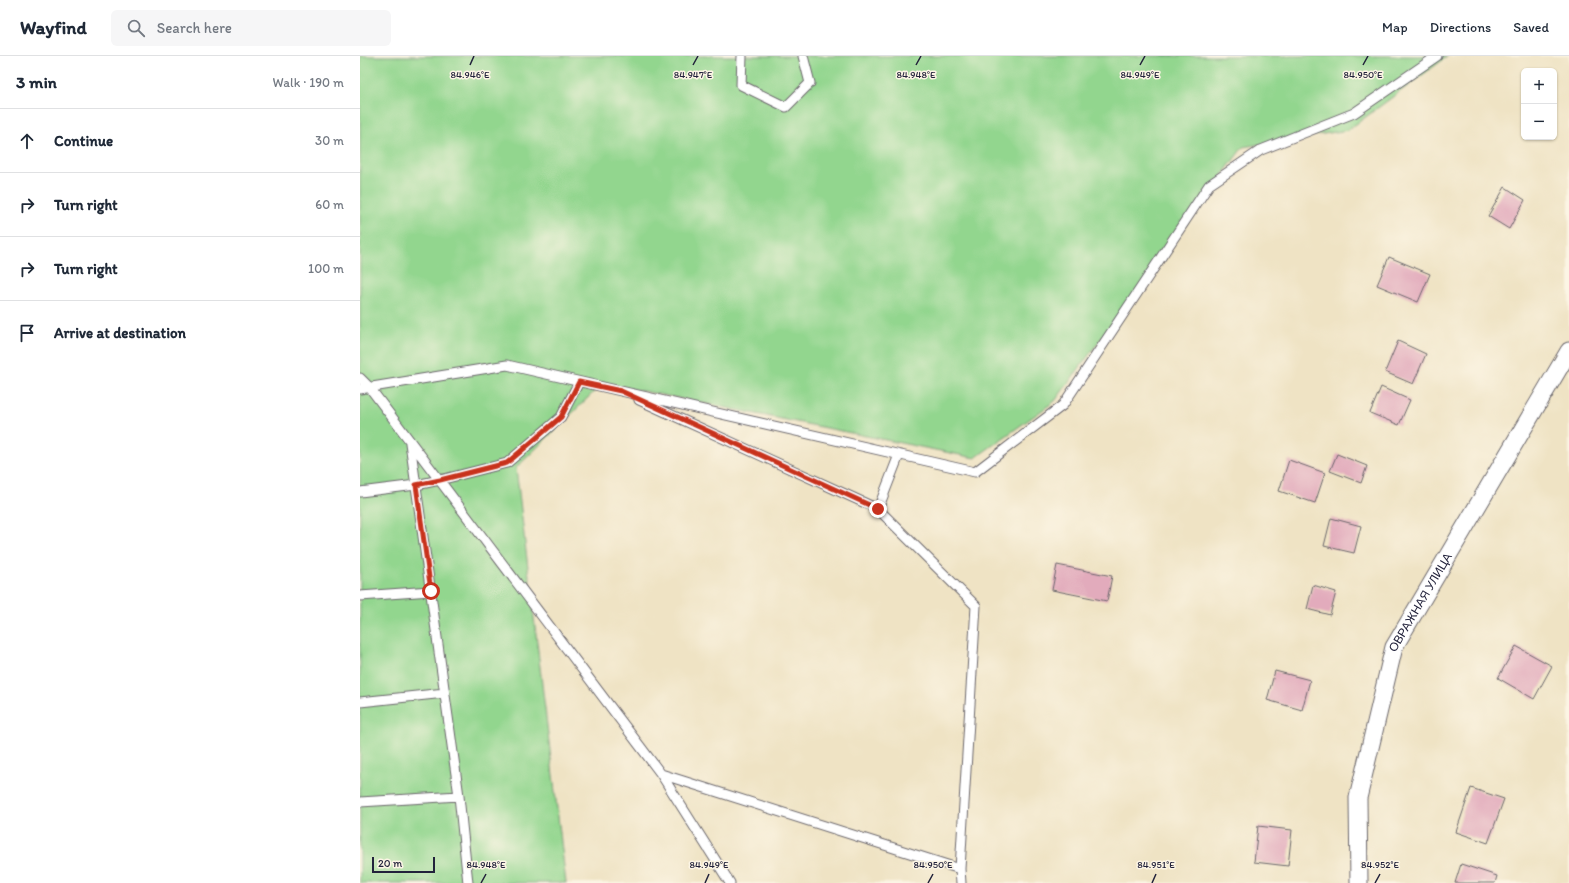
<!DOCTYPE html>
<html lang="en">
<head>
<meta charset="utf-8">
<style>
	:root { --surface:#fff; --page:#f6f6f7; --text:#1f2937; --muted:#747a83; --line:#e0e1e3 }
	body { margin:0; font-family:Itim,sans-serif; background:var(--page); color:var(--text) }
	.controls { position:absolute; right:12px; top:12px; display:grid; overflow:hidden; border-radius:6px; box-shadow:0 1px 3px #0004 }
	.controls button { width:36px; height:36px; display:grid; place-items:center; padding:0; border:0; border-bottom:1px solid var(--line); background:var(--surface); color:var(--text); font:20px sans-serif }
	.scale { position:absolute; left:12px; bottom:10px; width:63px; box-sizing:border-box; padding-left:4px; border:2px solid #22223b; border-top:0; font-size:11px; line-height:14px; white-space:nowrap; color:#22223b; -webkit-text-stroke:3px #fcf5e5; paint-order:stroke }
	.stop { position:absolute; width:12px; height:12px; margin:-9px; border:3px solid #c8321e; border-radius:50%; background:#fff }
	.stop.end { background:#c8321e; border-color:#fff; box-shadow:0 1px 4px #0008 }
	.list { margin:0; padding:0; list-style:none }
	h2 { display:flex; justify-content:space-between; align-items:center; height:52px; margin:0; padding:0 16px; font-size:17px }
	h2 small { font-size:13px; font-weight:400; color:var(--muted) }
	.list li { display:grid; grid-template-columns:26px 1fr auto; gap:12px; align-items:center; box-sizing:border-box; height:64px; padding:0 16px; border-top:1px solid var(--line) }
	.list b { display:block; font-size:15px; white-space:nowrap }
	.list em { font-size:13px; font-style:normal; color:var(--muted) }
	.icon { flex:none; width:22px; height:22px; fill:none; stroke:currentColor; stroke-width:2; stroke-linecap:round; stroke-linejoin:round }
	.map { position:relative; flex:none; width:1209px; height:827px; overflow:hidden }
	header { display:flex; align-items:center; gap:24px; box-sizing:border-box; height:56px; padding:0 20px; background:var(--surface); border-bottom:1px solid var(--line) }
	header strong { font-size:19px }
	nav { display:flex; gap:22px; margin-inline-start:auto; font-size:14px }
	.search { width:280px; height:36px; background:var(--page); display:flex; align-items:center; gap:10px; box-sizing:border-box; padding:0 14px; border-radius:6px; color:var(--muted); font-size:15px }
	main { display:flex }
	aside { flex:1; background:var(--surface) }
	.map>svg:first-child { display:block }
</style>
</head>
<body>
<header>
<strong>Wayfind</strong>
<div class="search"><svg class="icon" aria-label="search" viewBox="0 0 24 24"><circle cx="10" cy="10" r="6"/><path d="M15 15l6 6"/></svg>Search here</div>
<nav><a>Map</a><a>Directions</a><a>Saved</a></nav>
</header>
<main>
<aside>
<h2>3 min<small>Walk · 190 m</small></h2>
<ul class="list">
<li><svg class="icon" aria-label="ahead" viewBox="0 0 24 24"><path d="M12 20V5M6 11l6-6 6 6"/></svg><div><b>Continue</b></div><em>30 m</em></li>
<li><svg class="icon" aria-label="right" viewBox="0 0 24 24"><path d="M7 20v-9h11M14 6l5 5-5 5"/></svg><div><b>Turn right</b></div><em>60 m</em></li>
<li><svg class="icon" aria-label="right" viewBox="0 0 24 24"><path d="M7 20v-9h11M14 6l5 5-5 5"/></svg><div><b>Turn right</b></div><em>100 m</em></li>
<li><svg class="icon" aria-label="arrive" viewBox="0 0 24 24"><path d="M6 21V4h12l-3 4 3 4H6"/></svg><div><b>Arrive at destination</b></div></li>
</ul>
</aside>
<div class="map">
<svg width="1209" height="827" viewBox="0 0 1209 827">
	<rect width="100%" height="100%" fill="#fcf5e5"/>
	<filter id="ink" filterUnits="userSpaceOnUse"><feTurbulence type="fractalNoise" baseFrequency=".025" numOctaves="2"/><feDisplacementMap in="SourceGraphic" scale="8" xChannelSelector="R" yChannelSelector="G"/><feConvolveMatrix kernelMatrix="1 2 1 2 8 2 1 2 1" color-interpolation-filters="sRGB"/></filter>
	<filter id="wash" filterUnits="userSpaceOnUse"><feTurbulence type="fractalNoise" baseFrequency=".012" numOctaves="4" result="noise"/><feDisplacementMap in="SourceGraphic" scale="16" xChannelSelector="R" yChannelSelector="G"/><feGaussianBlur stdDeviation="0.9" result="paint"/><feColorMatrix in="noise" values="0 0 0 0 0 0 0 0 0 0 0 0 0 0 0 0 0 1.4 0 .05"/><feComposite in="paint" operator="in"/></filter>
	<g filter="url(#wash)">
		<rect width="100%" height="100%" fill="#efe3c4"/>
		<path fill="#92d68e" stroke="#5a7c64" d="M0,0H1088L988,74L883,91L695,345L615,402L243,327L156,412L206,827H0Z"/>
		<g id="blocks">
			<path fill="#e2abbc" d="M1145,131L1165,144L1149,173L1128,160Z
				M1029,201L1070,218L1058,246L1017,229Z
				M1038,285L1066,298L1053,328L1025,316Z
				M1021,331L1050,344L1039,369L1010,357Z
				M977,398L1007,410L1001,427L970,415Z
				M929,404L965,417L955,447L919,435Z
				M971,462L1001,470L994,497L964,490Z
				M697,509L752,520L747,545L692,534Z
				M953,529L976,536L970,559L947,553Z
				M1156,590L1192,610L1174,643L1138,622Z
				M915,615L950,624L942,654L907,644Z
				M1111,732L1144,743L1128,787L1096,776Z
				M898,770L932,774L928,810L894,806Z
				M1101,808L1137,820L1135,827H1095Z"/>
		</g>
	</g>
	<g filter="url(#ink)">
		<use href="#blocks" fill-opacity="0" stroke="#6a666b" stroke-width="1"/>
		<g fill="none" stroke-linecap="round" stroke-linejoin="round">
			<defs>
				<path id="service" d="M382,0L381,29L426,51L450,27L443,0
					M0,322L10,332L301,718L370,827
					M0,333L147,309L615,416L703,349L849,129L901,94L994,57L1077,0
					M279,344L518,453
					M50,387L99,740L108,827
					M539,399L518,453L616,550L600,813
					M0,436L56,429L80,424L147,407L201,361L219,326
					M0,540L71,535
					M0,646L85,637
					M301,718L600,813L601,827
					M0,746L99,740"/>
				<g id="minor">
					<path id="s1" d="M999,827L998,742L1034,591L1209,295"/>
				</g>
			</defs>
			<use href="#service" stroke="#6a666b" stroke-width="11"/>
			<use href="#minor" stroke="#6a666b" stroke-width="19"/>
			<use href="#service" stroke="#fff" stroke-width="9"/>
			<use href="#minor" stroke="#fff" stroke-width="17"/>
		</g>
	</g>
	<g fill="none" stroke-linecap="round" stroke-linejoin="round" filter="url(#ink)">
		<path stroke="#c8321e" stroke-width="5" d="M71,535L56,429L80,424L147,407L201,361L219,326L261,335L518,453"/>
	</g>
	<path fill="none" stroke="#22223b" stroke-width="1.5" d="M110,9L114,0M333,9L338,0M556,9L561,0M780,9L785,0M1003,9L1008,0M121,827L126,818M345,827L349,818M568,827L573,818M792,827L796,818M1015,827L1020,818"/>
	<g text-anchor="middle" stroke-width="3" stroke-linejoin="round" paint-order="stroke">
		<g font-size="12" fill="#22223b" stroke="#fcf5e5">
			<text dy="4" stroke="none"><textPath href="#s1" startOffset="292">ОВРАЖНАЯ УЛИЦА</textPath></text>
		</g>
	</g>
	<g font-size="10" text-anchor="middle" fill="#22223b" stroke="#fcf5e5" stroke-width="3" stroke-linejoin="round" paint-order="stroke">
		<text x="110" y="22">84.946°E</text>
		<text x="333" y="22">84.947°E</text>
		<text x="556" y="22">84.948°E</text>
		<text x="780" y="22">84.949°E</text>
		<text x="1003" y="22">84.950°E</text>
		<text x="126" y="812">84.948°E</text>
		<text x="349" y="812">84.949°E</text>
		<text x="573" y="812">84.950°E</text>
		<text x="796" y="812">84.951°E</text>
		<text x="1020" y="812">84.952°E</text>
	</g>
</svg>
<div class="controls">
<button>+</button>
<button>−</button>
</div>
<div class="scale">20 m</div>
<div class="stop" style="left:71px;top:535px"></div>
<div class="stop end" style="left:518px;top:453px"></div>
</div>
</main>
</body>
</html>
